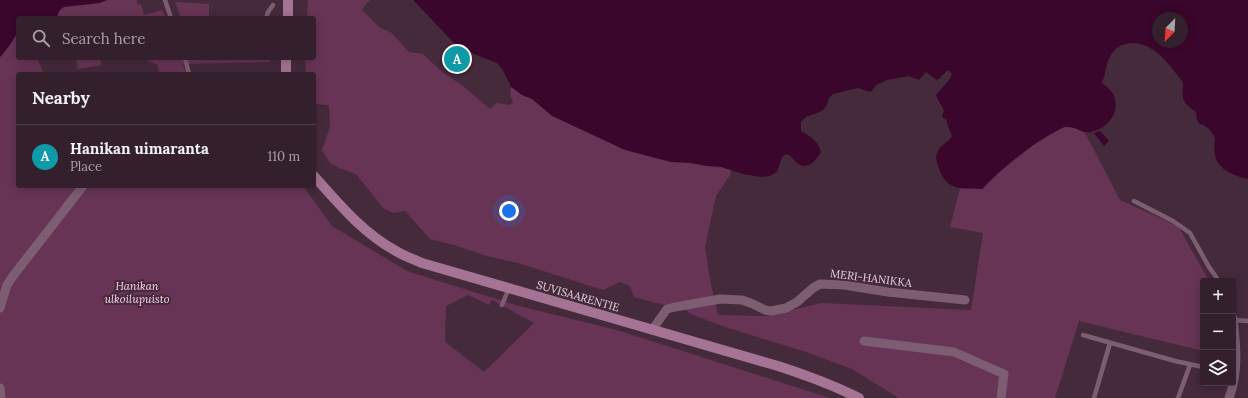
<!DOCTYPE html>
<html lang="en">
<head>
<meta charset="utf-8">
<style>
	:root { --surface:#34202c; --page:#3f2d38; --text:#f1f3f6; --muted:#a9a3a9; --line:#4e3e48; --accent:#db2777 }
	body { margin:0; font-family:Lora,serif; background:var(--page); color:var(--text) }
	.controls { position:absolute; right:12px; bottom:12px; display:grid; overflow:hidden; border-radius:4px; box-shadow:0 2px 10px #0003 }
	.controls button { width:36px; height:36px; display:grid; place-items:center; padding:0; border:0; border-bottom:1px solid var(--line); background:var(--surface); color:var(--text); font:20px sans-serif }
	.compass { position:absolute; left:1152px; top:12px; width:36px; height:36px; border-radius:50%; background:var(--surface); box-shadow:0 2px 10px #0003; rotate:204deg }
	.you { position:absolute; left:509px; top:211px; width:14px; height:14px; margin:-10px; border:3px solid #fff; border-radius:50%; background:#1a73e8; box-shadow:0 0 0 6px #1a73e833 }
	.badge { display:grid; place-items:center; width:26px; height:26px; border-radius:50%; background:var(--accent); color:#fff; font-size:13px; font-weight:700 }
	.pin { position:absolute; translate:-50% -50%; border:2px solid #fff; box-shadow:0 1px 4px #0006 }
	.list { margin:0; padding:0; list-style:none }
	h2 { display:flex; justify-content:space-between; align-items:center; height:52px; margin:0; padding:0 16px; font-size:17px }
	h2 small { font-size:13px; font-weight:400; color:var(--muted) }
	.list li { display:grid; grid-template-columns:26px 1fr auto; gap:12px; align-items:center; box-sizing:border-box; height:64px; padding:0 16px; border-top:1px solid var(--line) }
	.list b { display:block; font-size:15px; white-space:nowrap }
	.list p { margin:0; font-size:13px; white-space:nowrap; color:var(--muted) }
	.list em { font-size:13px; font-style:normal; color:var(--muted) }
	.icon { flex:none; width:22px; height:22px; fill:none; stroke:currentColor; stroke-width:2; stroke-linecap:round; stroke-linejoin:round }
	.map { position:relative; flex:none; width:1248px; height:398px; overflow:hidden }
	.search { position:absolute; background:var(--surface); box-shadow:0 2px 10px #0003; left:16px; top:16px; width:300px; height:44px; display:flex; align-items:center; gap:10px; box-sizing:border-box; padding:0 14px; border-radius:4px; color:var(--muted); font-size:15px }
	.panel { position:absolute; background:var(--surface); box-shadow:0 2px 10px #0003; left:16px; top:72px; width:300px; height:116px; border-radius:4px }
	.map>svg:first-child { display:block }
</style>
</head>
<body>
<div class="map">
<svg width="1248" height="398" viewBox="0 0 1248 398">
	<rect width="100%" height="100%" fill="#452a3b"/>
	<path fill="#673456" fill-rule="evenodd" d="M0,0L18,18V58H37L44,74H18V186H303L332,226L407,271L519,306L617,330L830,398H0ZM468,295L489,305L492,300L534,323L484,372L445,342L446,306Z
		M47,0H137L138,5L141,4L144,15L162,10L166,18H52Z
		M308,0H370L366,4L362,10L379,27L392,33L409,52L423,54L441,71L463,86L490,109L497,103L510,105L513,102L510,94L511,87L502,69L731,170L730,175L716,196L705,247L710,280L718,315L767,316L821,303L971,310L983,233L950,227L960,188L982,189L996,175L1037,142L1064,127L1076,128L1085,133L1120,200L1178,226L1209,281H1203V351L1079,321L1055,398H899L852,369L803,351L725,327L691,314L676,303L664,305L634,297L630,286L620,282L603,290L518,263L487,256L454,245L430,239L405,211L393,213L384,209L356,174L339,168L330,163L322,150L330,127L329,105L314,104V74H306L305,58H314V18H307Z
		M175,2L209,4V18H181Z
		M76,58H100L101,65L78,69Z
		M142,58H271L270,62L183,64L186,74H159L158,65Z"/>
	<path fill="#3a062c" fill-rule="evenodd" d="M0,0H107L100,3L64,7L60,10L56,18H18C18,22 19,27 18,31C17,35 4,54 0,57Z
		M413,0H1248V179C1224,173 1211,165 1215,138C1213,135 1211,131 1209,129C1200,121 1197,128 1196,112C1181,101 1182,100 1183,82C1169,65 1155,42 1130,43C1124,44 1118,46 1114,51C1106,59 1106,74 1102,83C1107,87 1114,92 1115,99C1119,115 1106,129 1091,132C1081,134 1072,123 1062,128C1032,143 1005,165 982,189C961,188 948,192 939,169C937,162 934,157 938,151C941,144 949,142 952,136L949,129L946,119L942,117L944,110L937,98L936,95L950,79L952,74L948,70L940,78L937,80L926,72L919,80L909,76L887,80L876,85L871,92L858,88L833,94L829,98L827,105L822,111L806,117L801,122V131C810,136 818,141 821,152C816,161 806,172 796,162C792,158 791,155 786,154L782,157L777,172L770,176L760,177L743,174L721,167L707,166L690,163L671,162L625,150L552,116L532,99L522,95L511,87L502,69L497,63L474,54L455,44ZM1158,18H1182V42H1158Z
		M1100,131L1109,141L1104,146L1094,133Z"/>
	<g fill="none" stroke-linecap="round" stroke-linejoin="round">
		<path stroke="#7d5d71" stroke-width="4.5" d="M165,0L171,18
			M266,18L268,12L273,5
			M185,58L189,74
			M1134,201L1173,221L1190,233L1209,267L1219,281
			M502,305L509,288
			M1233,320L1248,321
			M1083,335L1175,361L1203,367
			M1094,398L1110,343
			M1178,398L1190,365"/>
		<path stroke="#7d5d71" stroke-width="9" d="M0,308L7,285L13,276L83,186
			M652,330L667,309L675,307L720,299L742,300L753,304L765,310L771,311L786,308L797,302L813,288L820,284L844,285L888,292L965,300
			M864,341L954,352L1004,374L1001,398
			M0,388L1,398
			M1229,398C1239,371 1236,346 1233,318"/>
		<path stroke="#a57393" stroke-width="10" d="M288,18V0
			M286,74V58
			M314,176C339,204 363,233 396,251C404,256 413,259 422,263L778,366C806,375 833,385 859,398"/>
	</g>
	<g text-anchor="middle" stroke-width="4" stroke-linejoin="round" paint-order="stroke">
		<g font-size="11" fill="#e8d6e0" stroke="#452a3b">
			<text transform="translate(871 278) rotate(7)" y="4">MERI-HANIKKA</text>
			<text transform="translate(578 296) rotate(16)" y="4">SUVISAARENTIE</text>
		</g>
		<g font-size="11" font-style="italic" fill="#fdd2ec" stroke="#452a3b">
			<text x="137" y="290">Hanikan<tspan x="137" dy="13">ulkoilupuisto</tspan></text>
		</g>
	</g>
</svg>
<div class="controls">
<button>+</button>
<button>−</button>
<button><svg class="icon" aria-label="layers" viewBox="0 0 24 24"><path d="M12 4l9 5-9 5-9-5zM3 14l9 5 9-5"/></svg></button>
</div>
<svg class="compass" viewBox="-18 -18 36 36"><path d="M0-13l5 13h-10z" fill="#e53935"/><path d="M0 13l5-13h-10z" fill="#a9a3a9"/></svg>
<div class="you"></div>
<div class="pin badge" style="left:457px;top:59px;background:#0f9aa8">A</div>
<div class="search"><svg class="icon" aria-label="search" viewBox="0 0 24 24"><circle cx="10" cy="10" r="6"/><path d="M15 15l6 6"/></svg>Search here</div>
<section class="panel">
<h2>Nearby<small></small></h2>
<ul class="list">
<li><span class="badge" style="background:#0f9aa8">A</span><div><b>Hanikan uimaranta</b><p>Place</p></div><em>110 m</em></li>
</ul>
</section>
</div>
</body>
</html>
